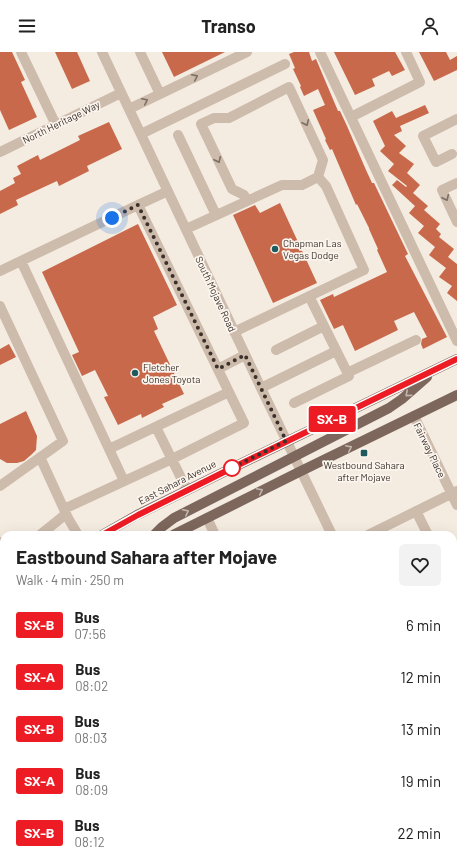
<!DOCTYPE html>
<meta charset="utf-8">
<style>
:root{--surface:#fff;--page:#f2f2f2;--text:#222;--muted:#767676}
body{margin:0;font-family:Barlow,sans-serif;background:var(--page);color:var(--text);height:100vh;display:flex;flex-direction:column;font-size:15px;white-space:nowrap}
*{box-sizing:border-box;margin:0}
p{font-size:13px;color:var(--muted)}
.icon{flex:none;width:22px;height:22px;fill:none;stroke:currentColor;stroke-width:2;stroke-linecap:round;stroke-linejoin:round}
.map{position:relative;flex:1;overflow:hidden}
.drawer{position:absolute;left:0px;top:479px;width:457px;height:336px;display:flex;flex-direction:column;background:var(--surface);border-radius:12px 12px 0 0;box-shadow:0 4px 16px #0002}
.drawer>*{flex:none}
.badge{padding:0 8px;border-radius:3px;font-size:14px;line-height:26px}
.you{position:absolute;width:20px;height:20px;margin:-10px;border:3px solid #fff;border-radius:50%;background:#1a73e8;box-shadow:0 0 0 6px #1a73e833}
.map>.badge{position:absolute;translate:-50% -50%;box-shadow:0 0 0 2px #fff}
.round{display:grid;place-items:center;flex:none;width:42px;height:42px;border-radius:6px;background:var(--page)}
.head{display:flex;align-items:center;justify-content:space-between;height:68px;padding:0 16px}
h1{font-size:19px;font-weight:700;line-height:30px}
ul{padding:0;list-style:none}
li{display:flex;align-items:center;gap:12px;height:52px;padding:0 16px}
li div{flex:1}
li b{display:block;font-size:15px}
li em{font-style:normal}
li .badge{min-width:44px;font-weight:700;text-align:center}
header{display:flex;justify-content:space-between;align-items:center;height:52px;padding:0 16px;background:var(--surface);font-size:18px;font-weight:700}
.map>svg:first-child{display:block}
.building{fill:#c8694b}
.lines{fill:none;stroke-linecap:round;stroke-linejoin:round}
.minor{stroke:#cdbbac;stroke-width:10}
.major{stroke:#7d675c;stroke-width:10}
.oneway{stroke:#7d6f65}
.oneway2{stroke:#c2b5ac}
.line-casing{stroke:#fff;stroke-width:9}
.line{stroke:#ed1c24;stroke-width:6}
.walk{stroke:#3b302b;stroke-width:4;stroke-dasharray:0 7.2}
.poi-dot{fill:#1f5a5e;stroke:#fbf5ee;stroke-width:1.5}
.stop-dot{fill:#fff;stroke:#ed1c24;stroke-width:2}
.labels{text-anchor:middle;dominant-baseline:central;stroke-width:3.5;stroke-linejoin:round;paint-order:stroke}
.street-label{font-size:10px;fill:#3b302b;stroke:#fbf5ee}
.poi-label{font-size:10px;fill:#3b302b;stroke:#fbf5ee;text-anchor:start}
</style>
<header><svg class="icon" aria-label="menu" viewBox="0 0 24 24"><path d="M4 6h16M4 12h16M4 18h16"/></svg>Transo<svg class="icon" aria-label="person" viewBox="0 0 24 24"><circle cx="12" cy="8" r="4"/><path d="M4 21q1-7 8-7t8 7"/></svg></header>
<div class="map">
<svg width="457" height="815" viewBox="0 0 457 815">
<rect width="100%" height="100%" fill="#f4ebe1"/>
<path class="building" d="M0,0H12L25,28L21,30L37,65L9,78L0,58Z
M55,0H77L90,29L72,37Z
M162,0H225L174,25Z
M294,0H309L312,9L316,7L338,59H340L347,74L366,118L372,131H374L408,202L405,204L447,285L423,297L421,292L422,287L427,285L414,260L394,269L398,278L355,299L343,273L334,277L320,248L333,242L334,245L387,220L377,198L378,197L369,177V176L357,152L356,153L332,97L330,98L325,88L326,87L313,58L325,53L318,37L304,44L300,35L301,34L293,17L295,16L289,2Z
M334,0H395L405,18L392,24L389,19L372,27L375,34L355,43Z
M419,0H446L450,8L457,4V18L434,29Z
M425,53L429,61L400,74L402,79L394,83L406,94L399,101L414,112L407,121L420,133L413,141L428,154L424,158L440,172L436,177L441,182L439,185L454,197L448,205L457,212V249L447,241L452,234L439,225L446,216L429,203L435,195L418,181L424,174L409,161L415,154L392,133L397,128L406,135L407,134L388,119L394,112L380,99L385,94L373,69L392,59L396,66Z
M109,70L122,97L87,114L89,119L59,134L57,129L16,148L18,153L0,162V139L15,131L13,126L21,122L17,114L38,103L40,108L80,88L78,84Z
M280,151L317,231L273,251L233,163L255,153L260,161Z
M138,172L177,253L153,265L158,277L154,279L184,342L162,352L164,355L142,366L141,362L118,373L104,345L108,344L95,318L82,324L72,303L79,300L42,220Z
M9,292L16,305L0,313V297Z
M26,359L37,384L36,398L31,403L24,409L17,411H7L0,407V372Z"/>
<g class="lines">
<path class="minor" d="M21,0L56,73
M102,0L261,336L332,483
M140,0L160,42
M320,0L457,289
M129,57L247,0
M351,65L420,30L406,0
M141,82L285,12
M178,83L216,163
M0,100L121,41
M452,102L436,110L423,84L457,67
M457,131L442,138L457,170
M247,149L244,143L232,137L201,72L214,66H229L289,35L323,108L318,125
M138,153L168,139
M186,177L282,133H302L318,125L326,134L364,218L234,280
M21,209L124,429
M0,219L138,153L244,371L172,407L64,457
M0,254L63,389L0,434
M276,298L324,274
M218,317L245,303
M347,321L416,288
M261,336L336,299
M294,351L349,324L309,244
M414,364L457,453
M156,375L187,438
M109,397L229,340
M40,405L68,466L78,483
M416,459L428,483
M207,466L215,483
M40,483L66,462
M368,483L457,439
M0,490L4,499
M453,536L457,544
M453,588L454,587L457,593
M453,616L457,615
M0,692L4,694
M0,716L4,718
M0,759L4,761
M453,792L457,783
M0,796L4,786
M420,811L430,815
M86,815L87,814L90,815
M443,815L445,811"/>
<path class="major" d="M102,483L137,463L232,416L457,307
M154,483L162,475L174,466L389,356L402,347L427,325
M173,483L301,419L457,343
M0,559L4,556
M0,572L4,567
M0,628L4,622"/>
</g>
<defs><path id="oneway-chevron" d="M-2-3.5L2.5 0L-2 3.5" fill="none" stroke-width="1.6" stroke-linecap="round" stroke-linejoin="round"/></defs>
<g class="oneway">
<use href="#oneway-chevron" transform="translate(195 25) rotate(-26)"/>
<use href="#oneway-chevron" transform="translate(145 49) rotate(-26)"/>
<use href="#oneway-chevron" transform="translate(306 71) rotate(65)"/>
<use href="#oneway-chevron" transform="translate(218 108) rotate(65)"/>
<use href="#oneway-chevron" transform="translate(446 146) rotate(65)"/>
</g>
<g class="oneway2">
<use href="#oneway-chevron" transform="translate(408 342) rotate(139)"/>
<use href="#oneway-chevron" transform="translate(349 396) rotate(-26)"/>
<use href="#oneway-chevron" transform="translate(260 439) rotate(-26)"/>
<use href="#oneway-chevron" transform="translate(186 460) rotate(-27)"/>
</g>
<g class="lines">
<g class="line-casing">
<path id="line" d="M102,483L138,463L232,416L457,307"/>
</g>
<use href="#line" class="line"/>
<path class="walk" d="M112,166L138,153L218,317L245,303L282,380L286,389L232,416"/>
</g>
<g class="poi-dot">
<circle cx="275" cy="197" r="4"/>
<circle cx="135" cy="321" r="4"/>
<rect x="360" y="397" width="8" height="8" rx="2"/>
</g>
<circle class="stop-dot" cx="232" cy="416" r="8"/>
<g class="labels">
<g class="street-label">
<text transform="translate(61 70) rotate(-26)">North Heritage Way</text>
<text transform="translate(216 242) rotate(65)">South Mojave Road</text>
<text transform="translate(430 398) rotate(64)">Fairway Place</text>
<text transform="translate(177 430) rotate(-27)">East Sahara Avenue</text>
</g>
<g class="poi-label">
<text x="283" y="191">Chapman Las<tspan x="283" dy="12">Vegas Dodge</tspan></text>
<text x="143" y="315">Fletcher<tspan x="143" dy="12">Jones Toyota</tspan></text>
<text x="364" y="413" text-anchor="middle">Westbound Sahara<tspan x="364" dy="12">after Mojave</tspan></text>
</g>
</g>
</svg>
<div class="you" style="left:112px;top:166px"></div>
<b class="badge" style="left:332px;top:367px;background:#ed1c24;color:#fff">SX-B</b>
<section class="drawer">
<div class="head"><div><h1>Eastbound Sahara after Mojave</h1><p>Walk · 4 min · 250 m</p></div><a class="round"><svg class="icon" aria-label="heart" viewBox="0 0 24 24"><path d="M12 20l-8-8c-3-5 5-10 8-4 3-6 11-1 8 4z"/></svg></a></div>
<ul>
<li><span class="badge" style="background:#ed1c24;color:#fff">SX-B</span><div><b>Bus</b><p>07:56</p></div><em>6 min</em></li>
<li><span class="badge" style="background:#ed1c24;color:#fff">SX-A</span><div><b>Bus</b><p>08:02</p></div><em>12 min</em></li>
<li><span class="badge" style="background:#ed1c24;color:#fff">SX-B</span><div><b>Bus</b><p>08:03</p></div><em>13 min</em></li>
<li><span class="badge" style="background:#ed1c24;color:#fff">SX-A</span><div><b>Bus</b><p>08:09</p></div><em>19 min</em></li>
<li><span class="badge" style="background:#ed1c24;color:#fff">SX-B</span><div><b>Bus</b><p>08:12</p></div><em>22 min</em></li>
</ul>
</section>
</div>
